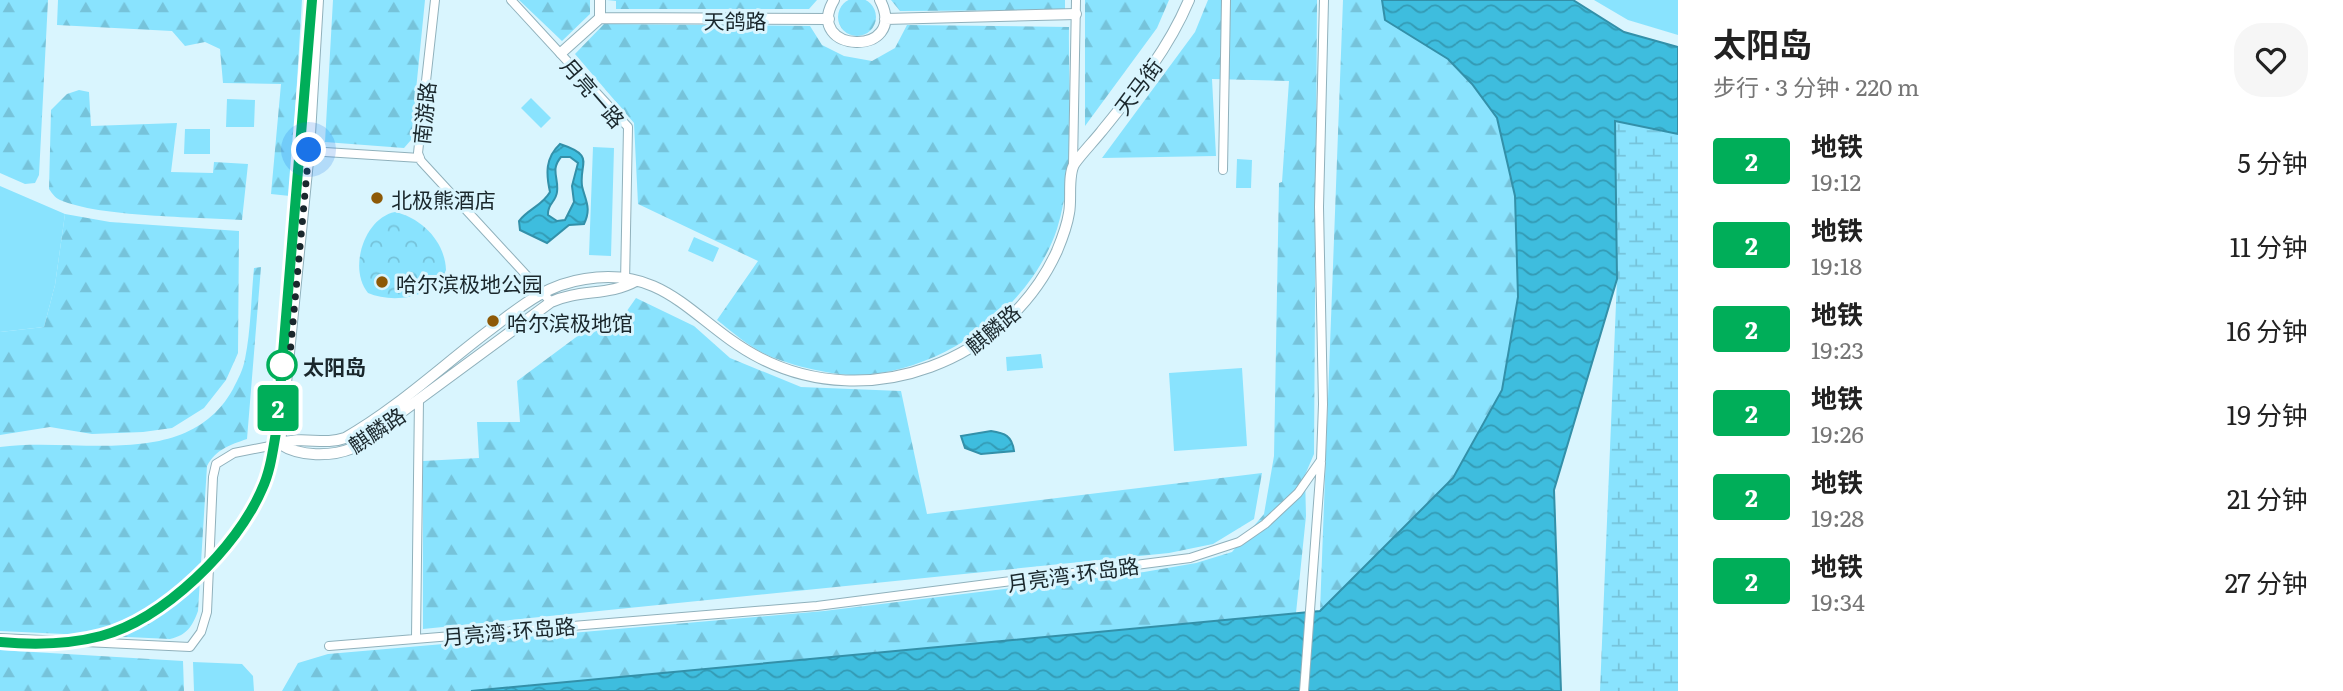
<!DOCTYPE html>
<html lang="zh">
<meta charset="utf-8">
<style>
:root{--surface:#fff;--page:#f6f6f6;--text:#222;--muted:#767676}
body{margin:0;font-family:Literata,"Noto Sans SC",serif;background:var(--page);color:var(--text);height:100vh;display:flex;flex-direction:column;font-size:26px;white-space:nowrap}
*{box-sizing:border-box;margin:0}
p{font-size:23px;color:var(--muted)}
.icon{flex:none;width:38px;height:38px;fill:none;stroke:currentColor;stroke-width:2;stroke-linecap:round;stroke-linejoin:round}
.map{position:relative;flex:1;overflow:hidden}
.sheet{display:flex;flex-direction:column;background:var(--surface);width:665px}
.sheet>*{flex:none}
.badge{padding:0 14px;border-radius:5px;font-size:24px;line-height:46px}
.you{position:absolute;width:35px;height:35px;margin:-18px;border:5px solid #fff;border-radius:50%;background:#1a73e8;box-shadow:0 0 0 10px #1a73e833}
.map>.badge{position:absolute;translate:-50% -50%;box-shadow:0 0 0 4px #fff}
.round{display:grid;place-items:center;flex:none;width:74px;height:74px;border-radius:28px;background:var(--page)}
.head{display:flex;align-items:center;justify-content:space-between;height:119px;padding:0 35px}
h1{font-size:33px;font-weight:700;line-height:52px}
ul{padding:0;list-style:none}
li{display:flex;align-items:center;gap:21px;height:84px;padding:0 35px}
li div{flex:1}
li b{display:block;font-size:26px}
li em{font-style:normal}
li .badge{min-width:77px;font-weight:700;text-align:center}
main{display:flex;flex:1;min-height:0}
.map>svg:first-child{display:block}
.grass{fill:#89e3fe}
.forest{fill:url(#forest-firs)}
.wetland{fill:url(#wetland-marsh)}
.park{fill:url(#park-crowns)}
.water{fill:url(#water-waves);stroke:#3390a9;stroke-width:2;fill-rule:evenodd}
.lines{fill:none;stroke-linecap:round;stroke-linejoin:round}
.street-casing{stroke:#90b1bc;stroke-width:10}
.secondary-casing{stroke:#90b1bc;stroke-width:12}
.street{stroke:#fff;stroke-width:8}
.secondary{stroke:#fff;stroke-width:10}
.line-casing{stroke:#fff;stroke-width:16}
.line{stroke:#00ae59;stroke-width:10}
.walk{stroke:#1a272c;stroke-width:7;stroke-dasharray:0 12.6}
.poi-dot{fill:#8d5907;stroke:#d9f5fe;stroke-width:2.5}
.stop-dot{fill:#fff;stroke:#00ae59;stroke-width:3.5}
.labels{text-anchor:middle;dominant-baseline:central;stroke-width:6;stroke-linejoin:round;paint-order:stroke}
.street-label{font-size:21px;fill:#1a272c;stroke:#d9f5fe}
.poi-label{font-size:21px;fill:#1a272c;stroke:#d9f5fe;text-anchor:start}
.stop-label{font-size:21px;font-weight:bold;fill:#1a272c;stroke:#d9f5fe;text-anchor:start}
</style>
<main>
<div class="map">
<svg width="1678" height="691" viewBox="0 0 1678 691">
<defs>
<pattern id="forest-firs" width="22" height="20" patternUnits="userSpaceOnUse" patternTransform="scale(1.75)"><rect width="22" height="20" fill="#89e3fe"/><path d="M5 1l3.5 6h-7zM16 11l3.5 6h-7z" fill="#76c3da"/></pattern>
<pattern id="wetland-marsh" width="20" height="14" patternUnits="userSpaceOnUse" patternTransform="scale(1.75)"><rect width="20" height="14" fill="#89e3fe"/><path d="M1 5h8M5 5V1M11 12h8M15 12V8" fill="none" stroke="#76c3da"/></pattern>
<pattern id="park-crowns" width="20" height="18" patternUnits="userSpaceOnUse" patternTransform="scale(1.75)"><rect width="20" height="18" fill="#89e3fe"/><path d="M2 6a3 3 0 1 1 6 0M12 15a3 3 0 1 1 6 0" fill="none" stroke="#76c3da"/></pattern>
<pattern id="water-waves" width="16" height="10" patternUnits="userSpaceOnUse" patternTransform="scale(1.75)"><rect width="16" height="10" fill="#3ebdde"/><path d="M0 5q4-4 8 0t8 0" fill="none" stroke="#339ab4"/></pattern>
</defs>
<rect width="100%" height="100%" fill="#d9f5fe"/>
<path class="grass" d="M1594,0H1678V35L1628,20Z
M531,98L551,118L541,128L521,108Z
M227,99L255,100L254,127H226Z
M185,129H210V154H184Z
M593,147L614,148L611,256L589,255Z
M1237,159L1252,160L1251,188H1236Z
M0,186L65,214L55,285L44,327L0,332Z
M694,237L719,248L713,262L688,251Z
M1041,354L1043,368L1007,371L1006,357Z
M1242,368L1247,446L1174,451L1169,373Z
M193,662L242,664L253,676L254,691H194Z"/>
<path class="forest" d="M838 17a19 19 0 1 1 38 0a19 19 0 1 1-38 0Z
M0,0H48L39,175L35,183L25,184L0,173Z
M58,0H302L290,196L271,194L281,84L223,83L220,49L205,42L185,46L172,31L57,25Z
M333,0H425L411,140L404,148L325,142Z
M519,0H590V14L562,41Z
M607,0H817L809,9H616V1Z
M891,0H1065V10L900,11Z
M1085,0H1169L1157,28L1085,126Z
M1208,0H1317L1314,454L1305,475L1306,516L1296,613L471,691H282L298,663L328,654L824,611L1144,572L1196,563L1232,552L1264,514L1274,456L1279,183L1282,182L1289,81L1212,79L1216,156L1102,158L1195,32Z
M1343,0H1382L1385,20L1448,59L1472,84L1497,118L1515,196L1518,297L1502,390L1453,478L1320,611Z
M604,24L810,26L822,45L844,56L872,61L895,48L907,25L1069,27C1068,90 1076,169 1057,229C1030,309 943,372 858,375C832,376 777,363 756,349C742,341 730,330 717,320L758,261L638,204L634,123L575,54Z
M79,90L89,92L91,126L177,123L171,172L213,173L214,162L248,164L242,220C196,217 99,217 60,200C55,198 52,193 49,189L51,110L67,94Z
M65,214L110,222L239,231L238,353L226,380L204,408L172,428L143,432L92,434L50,427L0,435V332L44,327L55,285Z
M261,267L247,439C230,445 216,449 207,466L198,611C192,627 187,635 170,639L0,631V447C76,436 187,472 233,389C238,379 243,370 245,359C251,330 251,298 254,268Z
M636,298L694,326L730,358L801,387L901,391L927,514L1262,473L1254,519L1213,544L1169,553L423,629V461L479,458L477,422H520L517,381L579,335L617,325Z
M0,650L183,661L184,691H0Z"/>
<path class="wetland" d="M1615,120L1678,134V691H1600L1617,279Z"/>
<path class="park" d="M395,212C422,218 445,242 446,270C435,298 393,304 368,293C348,269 364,218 395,212Z"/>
<path class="water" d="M1382,0H1573L1624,32L1678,47V134L1615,121L1617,279L1554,490L1561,691H471L1320,611L1453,478L1502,390L1518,297L1515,196L1497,118L1472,84L1448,59L1385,20Z
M560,144C596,156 579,162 582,186C585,200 592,208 584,224L569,225L547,243L520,230L519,221C528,209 542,206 550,192C546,174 545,158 560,144ZM561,157H570L578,163L572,186L574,202L565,220L557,221L548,215C547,204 556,202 557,192C559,178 550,170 561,157Z
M991,431C1005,433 1012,436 1014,451L981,454L965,448L961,436Z"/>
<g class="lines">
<g class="street-casing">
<path id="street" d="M435,0L418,153L421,161L551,302
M511,0L628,127L625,283
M309,151L420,158
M1073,165L1076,0
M1223,170L1226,0
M0,638L190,647L201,632L207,612L213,477L216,464L234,453L280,444
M416,638L419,399
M329,646L817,606L1190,558L1239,542L1265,524L1298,493L1321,460L1323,404L1319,207L1324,0
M1304,691L1321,463"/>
</g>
<g class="secondary-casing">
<path id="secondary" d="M834,0C802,54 910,58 880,0
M600,18L829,19
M885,19L1076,14
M561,53L600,18V0
M280,444C302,435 323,446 345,438C396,409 441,367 487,332C519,308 544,285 585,279C668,265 695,325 760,358C869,414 1007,361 1057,251C1062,239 1067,226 1069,213C1072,199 1067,174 1075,163C1083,152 1093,142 1101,132C1135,90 1168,50 1189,0
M280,444L309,151L318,0
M280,444C300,457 331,457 353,448L551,302C579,289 609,296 636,281"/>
</g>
<use href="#street" class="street"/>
<use href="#secondary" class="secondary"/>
</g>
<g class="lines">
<g class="line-casing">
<path id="line" d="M0,642C34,645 67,645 101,636C164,619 237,548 262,489C271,470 273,448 277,427L312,0"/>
</g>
<use href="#line" class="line"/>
<path class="walk" d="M282,365H289L309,150"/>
</g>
<g class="poi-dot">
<circle cx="377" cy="198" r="7"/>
<circle cx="382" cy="282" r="7"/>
<circle cx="493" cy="321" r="7"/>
</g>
<circle class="stop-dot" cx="282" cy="365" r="14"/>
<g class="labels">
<g class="street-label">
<text x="735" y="19">天鸽路</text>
<text transform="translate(1137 86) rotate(-53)">天马街</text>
<text transform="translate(594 92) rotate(49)">月亮一路</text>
<text transform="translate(423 113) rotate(-84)">南游路</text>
<text transform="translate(992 328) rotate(-40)">麒麟路</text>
<text transform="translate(376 429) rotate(-34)">麒麟路</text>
<text transform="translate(1073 573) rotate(-8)">月亮湾·环岛路</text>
<text transform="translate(509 630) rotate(-5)">月亮湾·环岛路</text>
</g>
<g class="poi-label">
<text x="391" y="198">北极熊酒店</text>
<text x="396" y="282">哈尔滨极地公园</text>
<text x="507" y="321">哈尔滨极地馆</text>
</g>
<g class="stop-label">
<text x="303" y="365">太阳岛</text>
</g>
</g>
</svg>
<div class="you" style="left:309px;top:150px"></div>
<b class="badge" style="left:278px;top:408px;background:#00ae59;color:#fff">2</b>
</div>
<section class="sheet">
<div class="head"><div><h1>太阳岛</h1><p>步行 · 3 分钟 · 220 m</p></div><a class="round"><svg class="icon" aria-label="heart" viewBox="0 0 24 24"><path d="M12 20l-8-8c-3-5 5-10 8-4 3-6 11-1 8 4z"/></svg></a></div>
<ul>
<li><span class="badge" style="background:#00ae59;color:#fff">2</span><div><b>地铁</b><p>19:12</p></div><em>5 分钟</em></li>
<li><span class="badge" style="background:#00ae59;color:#fff">2</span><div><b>地铁</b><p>19:18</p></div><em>11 分钟</em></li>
<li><span class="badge" style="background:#00ae59;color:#fff">2</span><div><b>地铁</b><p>19:23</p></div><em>16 分钟</em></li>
<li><span class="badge" style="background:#00ae59;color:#fff">2</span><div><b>地铁</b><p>19:26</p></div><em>19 分钟</em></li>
<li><span class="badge" style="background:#00ae59;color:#fff">2</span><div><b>地铁</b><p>19:28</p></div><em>21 分钟</em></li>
<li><span class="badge" style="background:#00ae59;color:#fff">2</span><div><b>地铁</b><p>19:34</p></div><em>27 分钟</em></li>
</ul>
</section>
</main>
